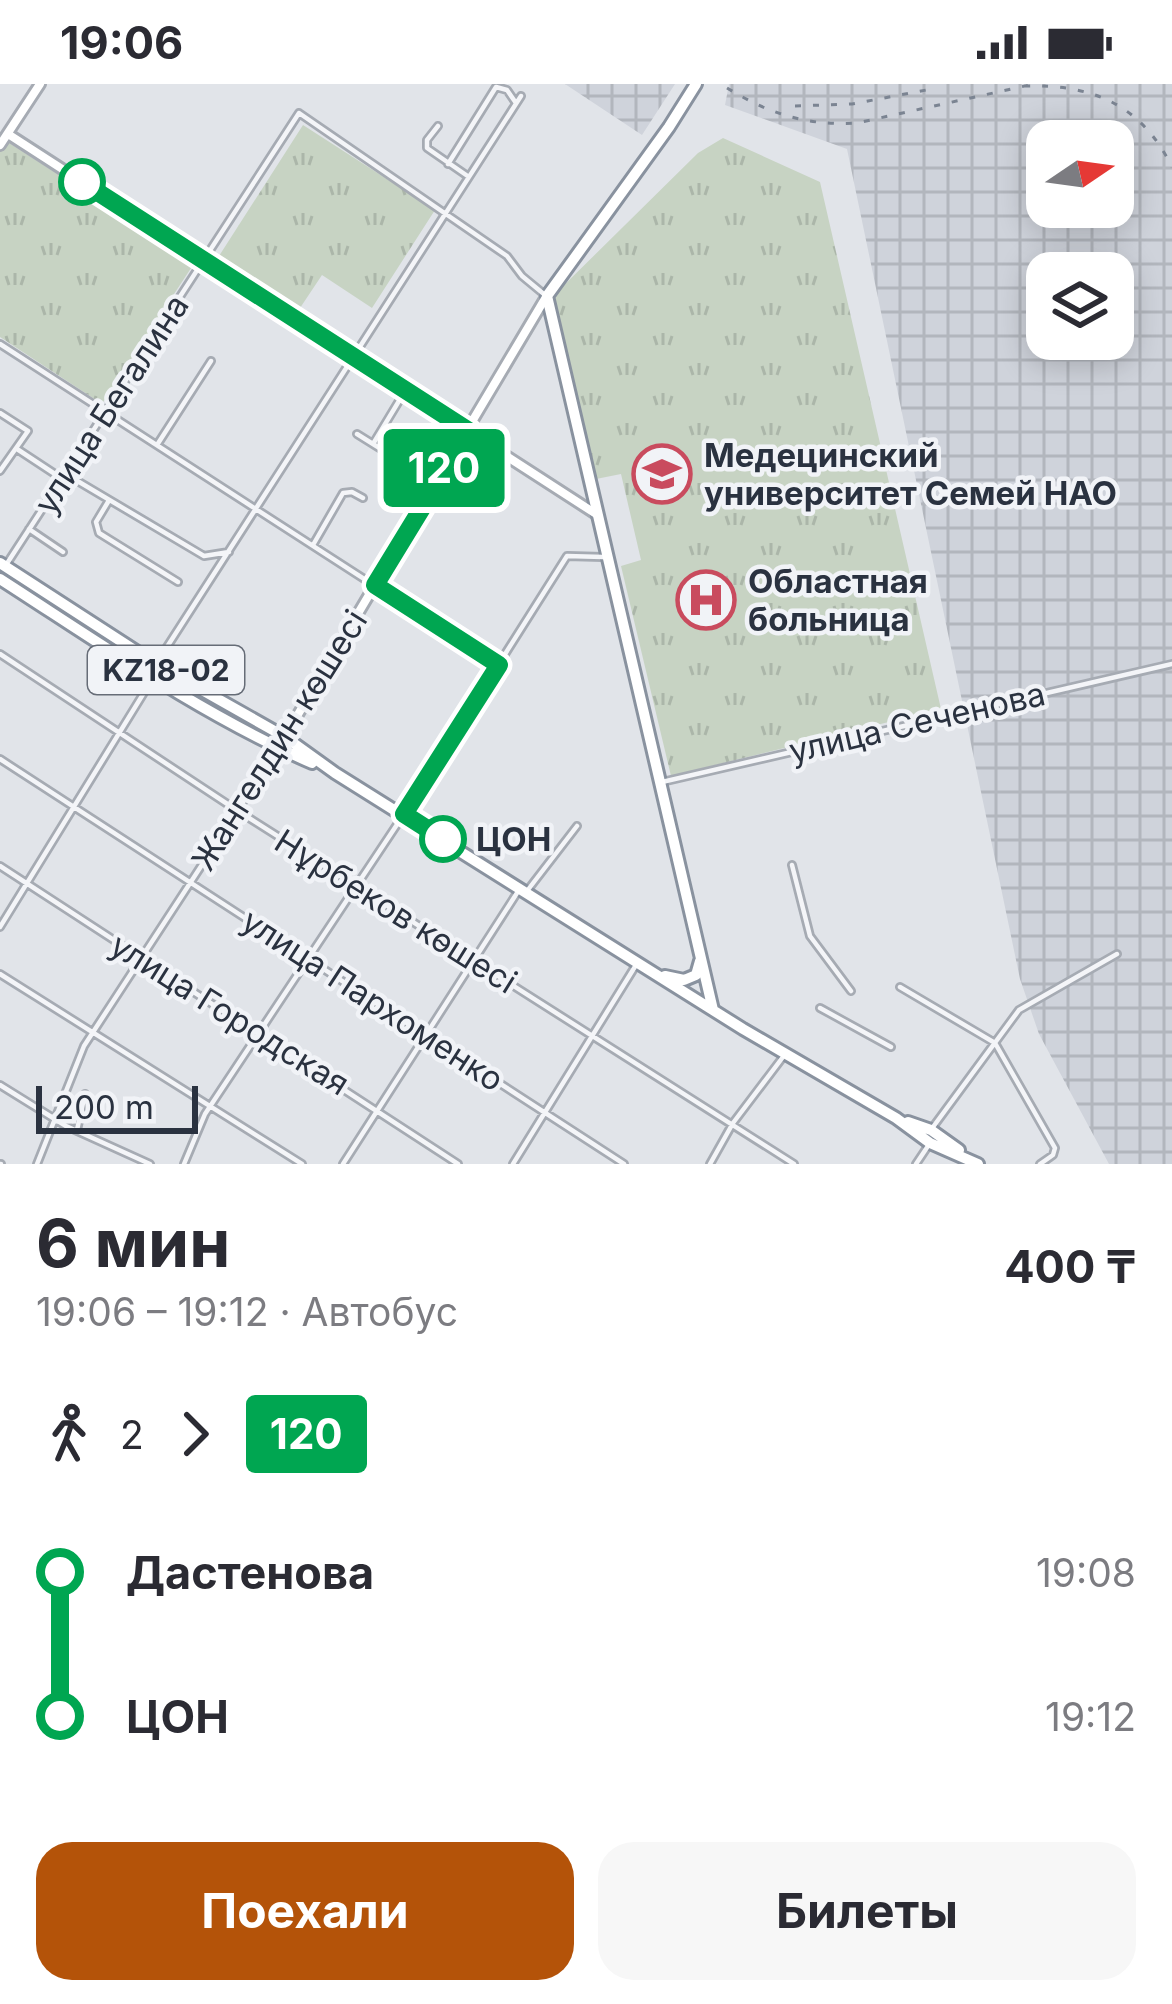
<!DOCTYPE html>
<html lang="ru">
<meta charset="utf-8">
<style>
:root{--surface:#fff;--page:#f7f7f7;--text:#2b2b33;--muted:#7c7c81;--accent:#b45309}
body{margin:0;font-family:Inter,sans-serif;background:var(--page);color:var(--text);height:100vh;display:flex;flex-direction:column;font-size:45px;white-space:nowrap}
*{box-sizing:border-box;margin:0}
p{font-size:39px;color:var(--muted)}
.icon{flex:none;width:66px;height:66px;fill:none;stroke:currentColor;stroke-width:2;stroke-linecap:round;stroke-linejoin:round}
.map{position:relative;height:1080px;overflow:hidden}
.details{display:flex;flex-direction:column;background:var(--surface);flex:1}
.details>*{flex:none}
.badge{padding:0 24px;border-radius:9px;font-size:42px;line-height:78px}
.needle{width:78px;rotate:77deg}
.fabs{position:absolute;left:1026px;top:36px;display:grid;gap:24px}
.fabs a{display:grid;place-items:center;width:108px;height:108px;border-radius:24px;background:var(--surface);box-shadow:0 6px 30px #0003;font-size:60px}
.scale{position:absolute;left:36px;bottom:30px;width:162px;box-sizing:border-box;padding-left:12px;border:6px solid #2a3240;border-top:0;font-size:33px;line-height:42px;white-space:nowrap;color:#2a3240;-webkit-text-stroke:9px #f1f3f7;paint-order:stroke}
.map>.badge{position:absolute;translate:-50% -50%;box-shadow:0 0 0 6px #fff}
.legs{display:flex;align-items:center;gap:18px;height:132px;padding:0 36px;font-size:39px}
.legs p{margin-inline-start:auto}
.summary{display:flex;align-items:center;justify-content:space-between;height:204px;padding:0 36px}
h1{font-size:66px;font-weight:700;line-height:90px}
.button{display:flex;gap:24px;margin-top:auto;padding:24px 36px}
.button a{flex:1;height:138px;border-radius:36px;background:var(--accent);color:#fff;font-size:48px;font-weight:700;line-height:138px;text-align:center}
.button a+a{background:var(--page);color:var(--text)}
ul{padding:0 36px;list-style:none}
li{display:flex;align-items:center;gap:42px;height:144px;font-size:45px}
li i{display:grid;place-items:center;width:18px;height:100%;margin:0 15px;background:currentColor}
li i::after{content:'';width:30px;height:30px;margin:-15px;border:9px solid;border-radius:50%;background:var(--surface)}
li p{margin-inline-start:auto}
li:first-child i{background:linear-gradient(#0000 50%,currentColor 0)}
li:last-child i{background:linear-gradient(currentColor 50%,#0000 0)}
.status{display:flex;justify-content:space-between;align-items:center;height:84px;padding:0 60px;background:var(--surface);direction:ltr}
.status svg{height:33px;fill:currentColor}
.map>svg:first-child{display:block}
.industrial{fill:url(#industrial-grid);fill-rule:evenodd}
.grass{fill:url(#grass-tufts)}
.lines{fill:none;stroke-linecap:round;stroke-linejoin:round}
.street-casing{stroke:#a6abb3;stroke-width:10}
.secondary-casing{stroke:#a6abb3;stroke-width:14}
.highway-casing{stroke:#89929f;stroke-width:16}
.street{stroke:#f4f5f8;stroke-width:4.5}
.secondary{stroke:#fff;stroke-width:8}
.highway{stroke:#fff;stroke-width:10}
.rail{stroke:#7b8492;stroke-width:3;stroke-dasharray:6 12;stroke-linecap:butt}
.line-1-casing{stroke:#fff;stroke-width:27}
.line-1{stroke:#00a651;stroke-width:18}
.stop-1-dot{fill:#fff;stroke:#00a651;stroke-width:6}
.labels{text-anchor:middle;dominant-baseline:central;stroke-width:9;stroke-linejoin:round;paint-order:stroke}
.shield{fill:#f1f3f7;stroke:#666c77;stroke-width:3}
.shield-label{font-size:30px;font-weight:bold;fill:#2a3240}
.street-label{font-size:33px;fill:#2a3240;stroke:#f1f3f7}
.poi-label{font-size:33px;font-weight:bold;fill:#2a3240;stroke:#f1f3f7;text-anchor:start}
.stop-label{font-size:33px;font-weight:bold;fill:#2a3240;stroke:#f1f3f7;text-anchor:start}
</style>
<div class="status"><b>19:06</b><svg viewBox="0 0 49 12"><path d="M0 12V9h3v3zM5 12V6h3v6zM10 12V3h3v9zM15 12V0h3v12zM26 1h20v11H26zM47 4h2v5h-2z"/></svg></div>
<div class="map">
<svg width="1172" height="1080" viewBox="0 0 1172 1080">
<defs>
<pattern id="industrial-grid" width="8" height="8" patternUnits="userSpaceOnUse" patternTransform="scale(3)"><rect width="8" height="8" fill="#cfd3db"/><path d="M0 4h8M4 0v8" fill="none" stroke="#b2b6bd"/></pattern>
<pattern id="grass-tufts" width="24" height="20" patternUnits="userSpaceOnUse" patternTransform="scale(3)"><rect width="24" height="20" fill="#c7d3c3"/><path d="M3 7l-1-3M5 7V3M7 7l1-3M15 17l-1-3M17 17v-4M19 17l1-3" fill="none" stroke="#abb6a9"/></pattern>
</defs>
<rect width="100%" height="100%" fill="#e1e4e9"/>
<path class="industrial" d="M565,0H675L642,51Z
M729,0H1172V1080H1109L1039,950L1020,895L847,65L725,21ZM1047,57H1113V123H1047ZM1047,189H1113V255H1047Z"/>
<path class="grass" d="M303,41L435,126L372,224L322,191L300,224L219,172Z
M723,54L820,98L941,625L671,692L621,482L641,476L621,390L591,396L551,214L698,69Z
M6,57L195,178L102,320L0,253V67Z"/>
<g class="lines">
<g class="street-casing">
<path id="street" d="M438,42L427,56V64L469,93
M448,80L496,3L507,6L516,19
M0,260L499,582
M0,329L28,347L0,387
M357,350L373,360
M157,361L211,277
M17,365L61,394
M389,370L373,360L405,307
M64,389L204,472L229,468
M108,418L96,438L99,449L178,498
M29,445L63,468
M313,461L343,409L352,408L363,414
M6,481L299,29L507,172L522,192L545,211
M0,570L238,727L794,1080
M156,580L521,12
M0,675L624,1080
M662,698L1172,580
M792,781L810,852L851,907
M0,782L458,1080
M527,807L577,742
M0,843L153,594
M0,890L302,1080
M900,903L995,959L1055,1064L1053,1071L1040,1080
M820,924L891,963
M0,1001L66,1042L150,1080
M933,1043L1019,926L1117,870
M77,1046L85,1010
M0,1080H1
M37,1080L84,962L278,664
M184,1080L205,1030L404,730L567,472L603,473
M343,1080L517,809
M513,1080L636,881
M710,1080L733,1039L786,969
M916,1080L930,1059"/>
</g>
<g class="secondary-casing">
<path id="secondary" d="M8,50L596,430
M0,61L40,0
M284,654L546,213"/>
</g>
<g class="highway-casing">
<path id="highway" d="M696,0L669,43L547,212L713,926
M0,479L156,580L285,653L335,689L743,945L896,1034L930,1059L978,1080
M0,495C101,560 202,631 312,679
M665,892L684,896L696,891L700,877
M908,1038L931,1046L959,1066"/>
</g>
<use href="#street" class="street"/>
<use href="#secondary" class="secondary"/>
<use href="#highway" class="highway"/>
<path class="rail" d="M1024,2C1092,0 1141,20 1172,83
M727,4C770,30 806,42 857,39L1034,0
M795,22L852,20L937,4"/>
</g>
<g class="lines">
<g class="line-1-casing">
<path id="line-1" d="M82,98L469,347L375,501L499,581L404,730L443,755"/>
</g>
<use href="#line-1" class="line-1"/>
</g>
<defs>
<g id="university-ring" transform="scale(3)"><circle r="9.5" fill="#f1f3f7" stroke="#c94b5e" stroke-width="1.5"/><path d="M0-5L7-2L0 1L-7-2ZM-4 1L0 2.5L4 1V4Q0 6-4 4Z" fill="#c94b5e"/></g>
<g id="hospital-ring" transform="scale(3)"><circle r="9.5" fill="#f1f3f7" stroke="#c94b5e" stroke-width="1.5"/><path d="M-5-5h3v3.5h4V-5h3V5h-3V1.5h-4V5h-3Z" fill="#c94b5e"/></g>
</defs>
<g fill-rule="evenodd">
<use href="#university-ring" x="662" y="390"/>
<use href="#hospital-ring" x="706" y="516"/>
</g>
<g class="stop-1-dot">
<circle cx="82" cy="98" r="21"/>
<circle cx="443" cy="755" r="21"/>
</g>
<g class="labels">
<rect class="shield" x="88" y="562" width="156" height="48" rx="9"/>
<g class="shield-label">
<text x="166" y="586">KZ18-02</text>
</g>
<g class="street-label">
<text transform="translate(111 320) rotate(-57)">улица Бегалина</text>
<text transform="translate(917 638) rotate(-13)">улица Сеченова</text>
<text transform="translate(279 656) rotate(-58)">Жангелдин көшесі</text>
<text transform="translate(396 827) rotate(32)">Нұрбеков көшесі</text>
<text transform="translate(373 916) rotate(33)">улица Пархоменко</text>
<text transform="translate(230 930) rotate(32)">улица Городская</text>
</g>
<g class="poi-label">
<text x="704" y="371">Медецинский<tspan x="704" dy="38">университет Семей НАО</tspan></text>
<text x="748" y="497">Областная<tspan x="748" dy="38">больница</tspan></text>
</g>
<g class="stop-label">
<text x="476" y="755">ЦОН</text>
</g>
</g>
</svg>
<div class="fabs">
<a><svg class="needle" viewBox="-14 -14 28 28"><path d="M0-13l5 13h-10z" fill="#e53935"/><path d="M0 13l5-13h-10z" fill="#7c7c81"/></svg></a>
<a><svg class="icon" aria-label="layers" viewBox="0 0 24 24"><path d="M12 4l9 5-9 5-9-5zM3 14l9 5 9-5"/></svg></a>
</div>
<div class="scale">200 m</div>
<b class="badge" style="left:444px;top:384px;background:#00a651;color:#fff">120</b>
</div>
<section class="details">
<div class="summary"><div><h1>6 мин</h1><p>19:06 – 19:12 · Автобус</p></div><b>400 ₸</b></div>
<div class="legs"><svg class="icon" aria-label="walk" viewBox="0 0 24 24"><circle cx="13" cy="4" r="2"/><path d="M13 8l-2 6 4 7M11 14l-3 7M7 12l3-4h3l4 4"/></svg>2<svg class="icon" aria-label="forward" viewBox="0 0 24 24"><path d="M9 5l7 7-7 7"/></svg><b class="badge" style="background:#00a651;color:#fff">120</b></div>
<ul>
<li><i style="color:#00a651"></i><b>Дастенова</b><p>19:08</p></li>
<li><i style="color:#00a651"></i><b>ЦОН</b><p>19:12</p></li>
</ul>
<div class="button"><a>Поехали</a><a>Билеты</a></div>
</section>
